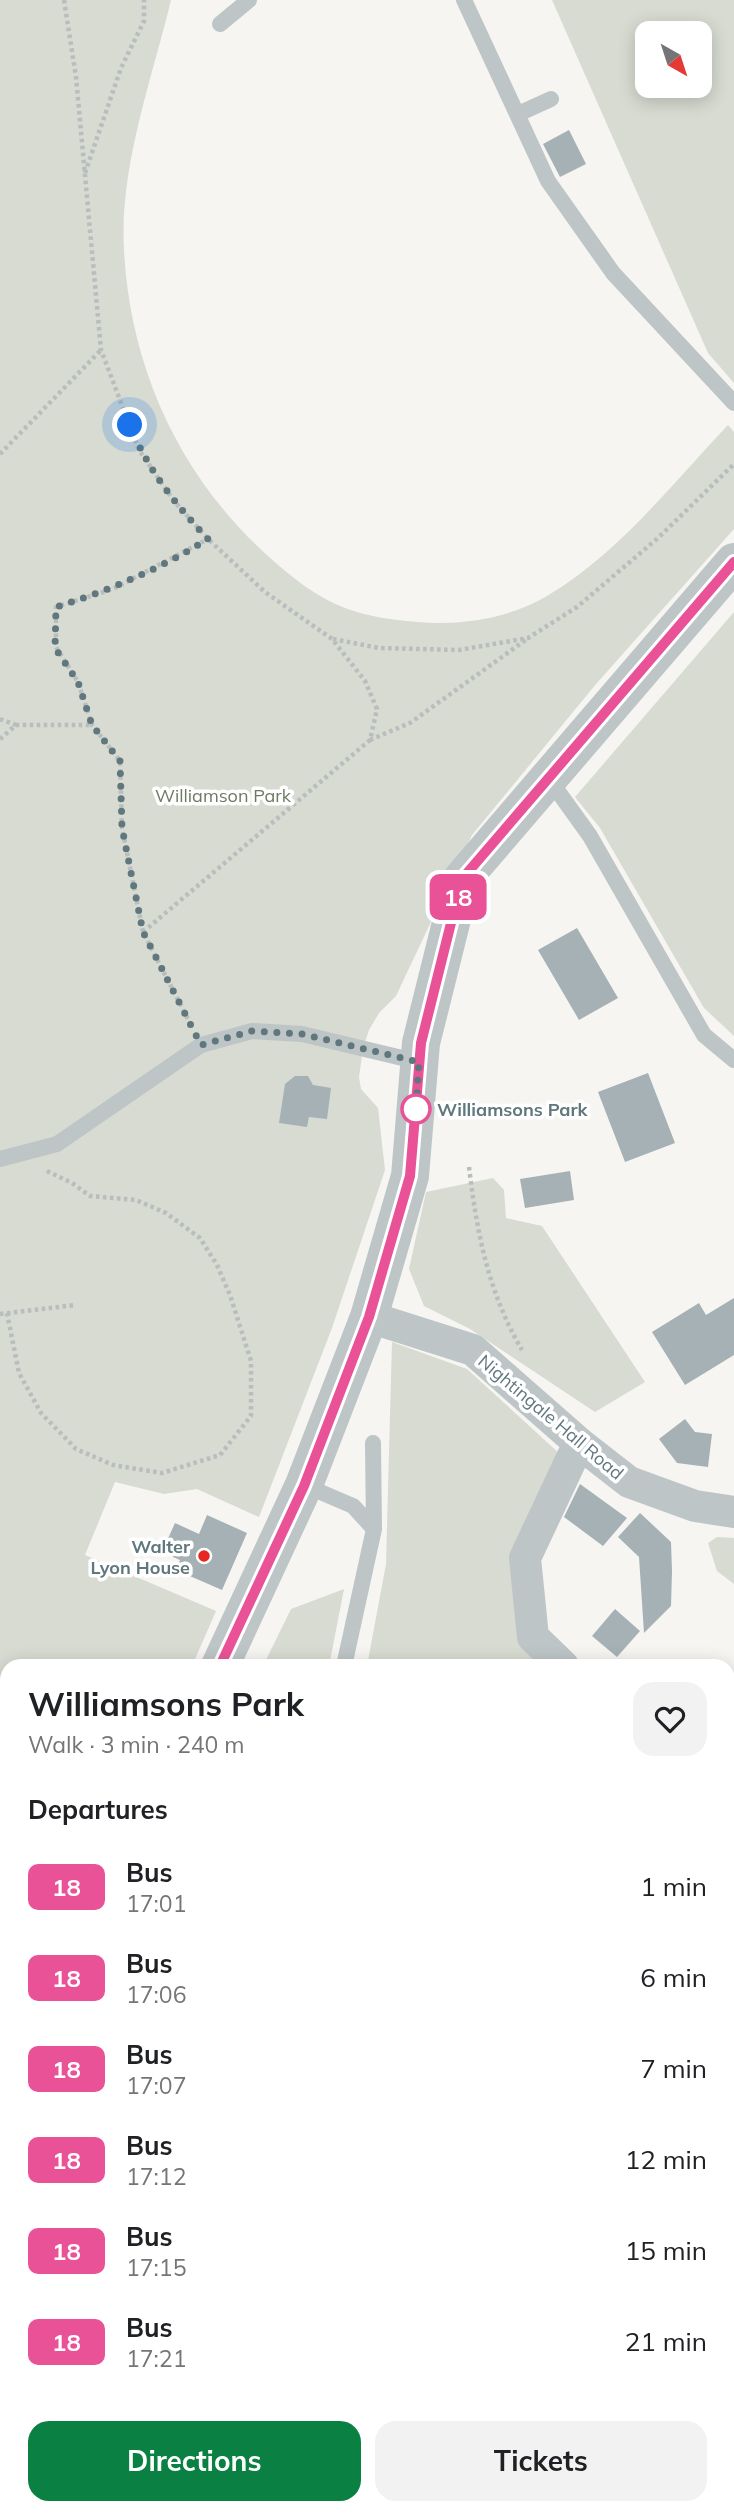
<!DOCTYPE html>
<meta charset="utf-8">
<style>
:root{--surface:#fff;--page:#f2f2f2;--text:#202124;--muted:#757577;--accent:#0b8043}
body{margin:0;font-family:Mulish,sans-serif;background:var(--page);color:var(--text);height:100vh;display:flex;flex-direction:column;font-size:26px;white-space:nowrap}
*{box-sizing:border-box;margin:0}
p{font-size:23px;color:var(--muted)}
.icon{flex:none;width:38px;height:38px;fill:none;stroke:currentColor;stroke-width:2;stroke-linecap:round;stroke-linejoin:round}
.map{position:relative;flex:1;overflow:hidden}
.side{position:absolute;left:0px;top:1659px;width:735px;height:856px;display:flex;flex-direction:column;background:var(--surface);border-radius:21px 21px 0 0;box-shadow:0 4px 18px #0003}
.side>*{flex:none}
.badge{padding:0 14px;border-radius:10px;font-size:24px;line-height:46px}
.needle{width:46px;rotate:141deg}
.controls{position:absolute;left:635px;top:21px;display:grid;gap:14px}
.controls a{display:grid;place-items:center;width:77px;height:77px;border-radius:14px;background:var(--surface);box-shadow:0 4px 18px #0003;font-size:35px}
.you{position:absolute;width:35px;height:35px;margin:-18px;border:5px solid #fff;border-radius:50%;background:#1a73e8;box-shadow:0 0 0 10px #1a73e833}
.map>.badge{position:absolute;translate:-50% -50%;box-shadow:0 0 0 4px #fff}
h2{padding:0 28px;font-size:26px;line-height:63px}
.round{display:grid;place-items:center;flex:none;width:74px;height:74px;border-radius:21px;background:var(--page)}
.headline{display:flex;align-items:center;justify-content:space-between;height:119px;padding:0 28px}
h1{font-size:33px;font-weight:700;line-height:52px}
.primary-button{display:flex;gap:14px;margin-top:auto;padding:14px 28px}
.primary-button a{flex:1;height:80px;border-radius:21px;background:var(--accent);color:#fff;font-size:28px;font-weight:700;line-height:80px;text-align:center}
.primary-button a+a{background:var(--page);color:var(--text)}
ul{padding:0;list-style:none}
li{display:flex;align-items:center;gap:21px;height:91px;padding:0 28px}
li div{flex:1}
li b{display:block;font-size:26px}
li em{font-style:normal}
li .badge{min-width:77px;font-weight:700;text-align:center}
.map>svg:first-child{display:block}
.green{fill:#d7dbd1;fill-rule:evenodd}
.building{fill:#a5b1b4}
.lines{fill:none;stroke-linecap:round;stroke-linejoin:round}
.path{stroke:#b8bdbe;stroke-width:4.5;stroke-dasharray:3.5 3.5;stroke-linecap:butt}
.service{stroke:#bec5c7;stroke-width:16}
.minor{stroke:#bec5c7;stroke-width:32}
.tertiary{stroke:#bec5c7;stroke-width:38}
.line-casing{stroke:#fff;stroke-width:16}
.line{stroke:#ea5297;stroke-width:10}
.walk{stroke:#60777e;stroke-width:7;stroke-dasharray:0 12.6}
.stop-dot{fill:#fff;stroke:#ea5297;stroke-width:3.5}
.poi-dot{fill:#e62722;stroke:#fff;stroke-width:2.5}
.labels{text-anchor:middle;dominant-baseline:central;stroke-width:7;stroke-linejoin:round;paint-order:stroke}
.park-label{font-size:18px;fill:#6d7b63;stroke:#fff}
.stop-label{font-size:18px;font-weight:bold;fill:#60777e;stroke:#fff;text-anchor:start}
.street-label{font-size:18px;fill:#60777e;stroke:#fff}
.poi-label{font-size:18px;font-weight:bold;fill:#60777e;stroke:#fff;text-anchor:end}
</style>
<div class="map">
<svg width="734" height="2514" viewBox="0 0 734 2514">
<rect width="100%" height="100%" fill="#f6f5f2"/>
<path class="green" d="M0,0H171C152,79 119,168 124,250C130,368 180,477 268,556C290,576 316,597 345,608C369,617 393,620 418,622C460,626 511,618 547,596C618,554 672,484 728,425L734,432V529L596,684L472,835L396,996L379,1013L369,1030L363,1048L359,1077L361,1089L378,1108L385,1170L332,1328L259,1517L197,1489L164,1494L115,1482L85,1555L216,1611L192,1666H7V1979L0,1984Z
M552,0H734V383L708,353ZM648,33H700V86H648Z
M734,612V1036L704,1008L600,828L575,797Z
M493,1178L504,1190L506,1218L542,1226L645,1382L595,1412L470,1329L424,1306L409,1269L426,1192Z
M392,1342L467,1369L560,1454L512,1550L551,1666H367L386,1564Z
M717,1537L734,1538V1584L717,1571L708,1543Z
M344,1589L329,1666H263L291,1609Z
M7,2016V2508H692L696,2514H0V2021Z"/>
<path class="building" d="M569,130L586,164L560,177L543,144Z
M577,928L618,998L579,1020L538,950Z
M648,1073L675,1143L625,1162L598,1092Z
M295,1076H308L313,1085L331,1088L327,1119L309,1117L307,1127L279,1123L285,1084Z
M570,1171L574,1200L525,1208L520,1179Z
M734,1298V1355L685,1385L652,1332L699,1303L706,1315Z
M685,1419L695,1432L712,1434L708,1467L677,1463L659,1439Z
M580,1484L627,1518L603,1546L564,1517Z
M640,1513L671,1542L672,1571L671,1606L644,1633L639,1557L618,1537Z
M207,1515L247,1533L222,1590L176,1570L180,1560L162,1552L175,1523L199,1534Z
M615,1609L640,1631L617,1657L592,1636Z"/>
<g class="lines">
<path class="path" d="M64,0L76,77L101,350L139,450L174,501L208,539L265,592L332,639L365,681L377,709L370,740L143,932
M85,173L121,68L144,21V0
M0,454L101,350
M333,639L379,648L459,650L528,638L577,607L658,538L734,464
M0,719L16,725
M0,739L16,725H91
M370,740L410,723L527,639
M191,1025L143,932L122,828L120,761L92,725L78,682L56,647V607L113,589L208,539
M469,1167C477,1233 488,1292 522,1350
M7,1313L19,1373L41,1413L76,1449L113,1465L162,1473L220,1455L251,1416V1361L230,1295L217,1265L200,1238L166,1213L136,1200L90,1196L72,1183L45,1170
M0,1314L75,1305
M0,1752L7,1762
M0,1843L7,1835
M0,2436L7,2438
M728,2446L734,2440
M126,2508L130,2514
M255,2508L259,2514
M388,2508L393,2514
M617,2508L622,2514"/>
<path class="service" d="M464,0L548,181L613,273L734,403
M220,24L249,0
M518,114L551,99
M549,779L590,836L704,1035L734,1060
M0,1159L57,1144L201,1045L252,1031L302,1034L419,1062
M304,1485L353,1506L374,1529
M344,1666L374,1529L373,1443
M0,2229L7,2220"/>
<path class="minor" d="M369,1317L473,1350L579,1443L629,1482L695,1506L734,1512
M563,1666L533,1637L525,1558L579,1443
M728,1816L734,1820
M728,1904L734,1899
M728,2254L734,2249"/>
<path class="tertiary" d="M220,1666L304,1485L369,1317L410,1176L421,1043L462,879L734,562
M0,2021L7,2016"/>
</g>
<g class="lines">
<g class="line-casing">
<path id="line" d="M220,1666L304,1486L369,1317L410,1176L421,1043L462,879L734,562"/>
</g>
<use href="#line" class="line"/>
<path class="walk" d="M130,425C147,469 176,505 208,539C160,569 110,590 56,607L55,648L78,682L92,725L120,761L122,828L143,932L201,1045L252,1031L302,1034L419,1062L416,1109"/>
</g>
<circle class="stop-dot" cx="416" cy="1109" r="14"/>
<circle class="poi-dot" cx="204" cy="1556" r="7"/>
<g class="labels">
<g class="park-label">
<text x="223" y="795">Williamson Park</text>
</g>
<g class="stop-label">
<text x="437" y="1109">Williamsons Park</text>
</g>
<g class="street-label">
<text transform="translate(551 1417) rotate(40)">Nightingale Hall Road</text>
</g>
<g class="poi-label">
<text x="190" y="1546">Walter<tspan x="190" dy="21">Lyon House</tspan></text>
</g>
</g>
</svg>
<div class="controls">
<a><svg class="needle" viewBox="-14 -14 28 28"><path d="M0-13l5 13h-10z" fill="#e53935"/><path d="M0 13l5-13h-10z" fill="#757577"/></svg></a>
</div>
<div class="you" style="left:130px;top:425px"></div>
<b class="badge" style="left:458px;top:897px;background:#ea5297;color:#fff">18</b>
<section class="side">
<div class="headline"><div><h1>Williamsons Park</h1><p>Walk · 3 min · 240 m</p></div><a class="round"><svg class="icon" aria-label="heart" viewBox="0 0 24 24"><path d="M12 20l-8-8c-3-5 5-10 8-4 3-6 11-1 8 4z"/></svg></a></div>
<h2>Departures</h2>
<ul>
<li><span class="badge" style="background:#ea5297;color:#fff">18</span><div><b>Bus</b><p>17:01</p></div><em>1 min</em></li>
<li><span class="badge" style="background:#ea5297;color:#fff">18</span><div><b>Bus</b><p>17:06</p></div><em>6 min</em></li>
<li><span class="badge" style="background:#ea5297;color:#fff">18</span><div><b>Bus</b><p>17:07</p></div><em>7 min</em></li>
<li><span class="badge" style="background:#ea5297;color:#fff">18</span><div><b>Bus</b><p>17:12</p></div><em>12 min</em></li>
<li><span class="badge" style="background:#ea5297;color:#fff">18</span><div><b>Bus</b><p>17:15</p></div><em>15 min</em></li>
<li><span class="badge" style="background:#ea5297;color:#fff">18</span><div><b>Bus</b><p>17:21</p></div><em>21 min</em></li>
</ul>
<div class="primary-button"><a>Directions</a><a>Tickets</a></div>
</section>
</div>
